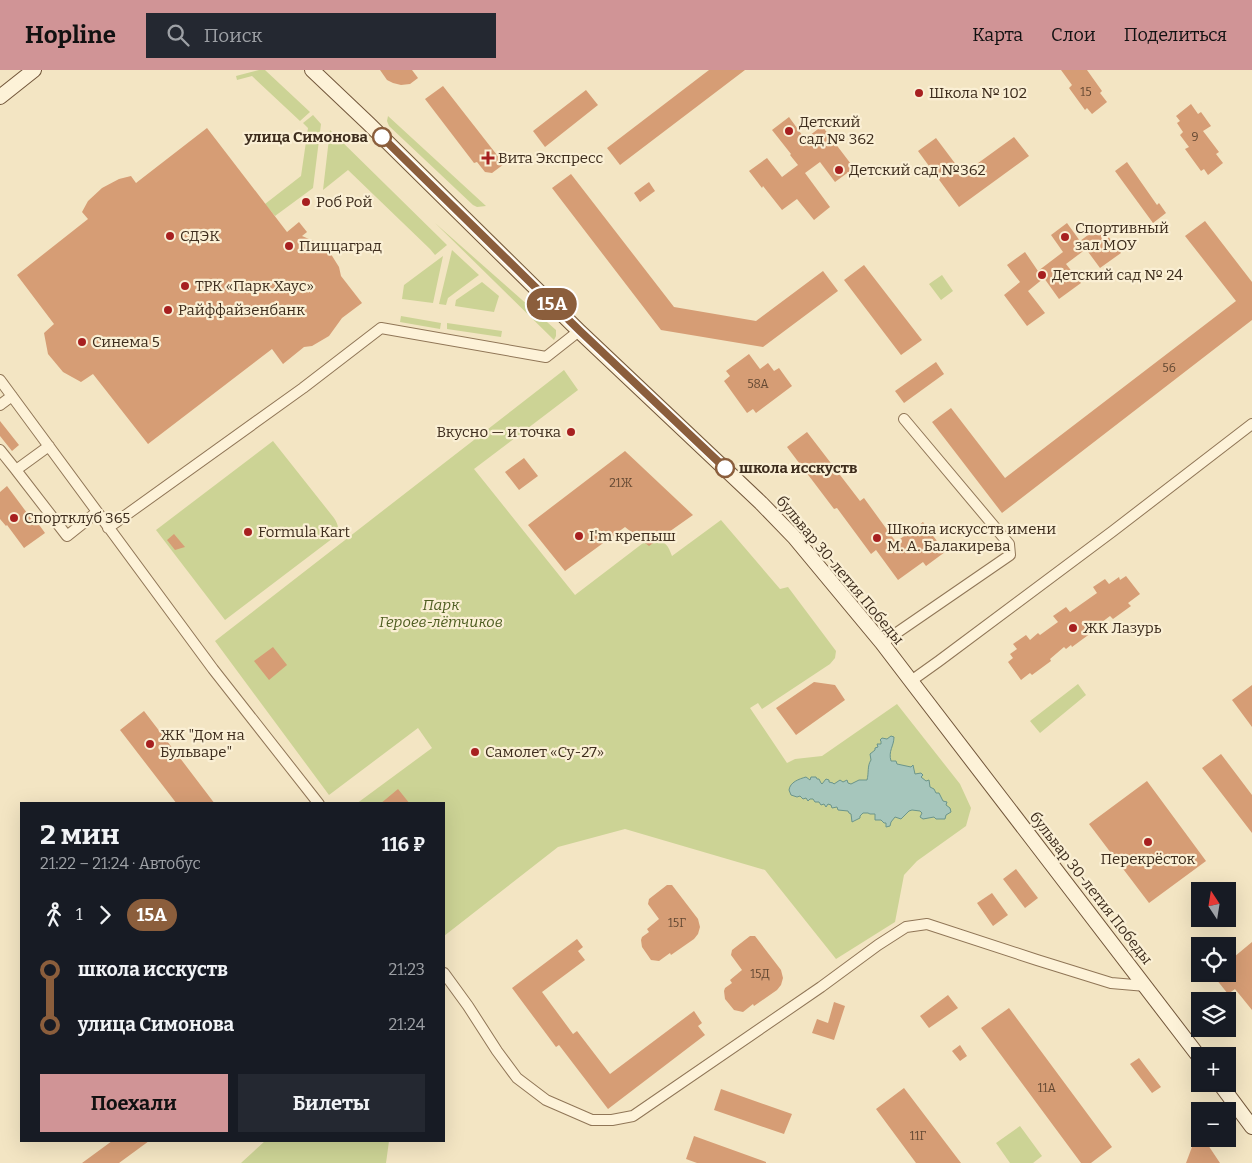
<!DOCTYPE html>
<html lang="ru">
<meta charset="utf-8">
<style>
:root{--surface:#171b24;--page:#242831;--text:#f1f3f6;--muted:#9ea1a6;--accent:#d09496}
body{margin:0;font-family:Bitter,serif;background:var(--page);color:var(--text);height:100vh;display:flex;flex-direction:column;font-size:19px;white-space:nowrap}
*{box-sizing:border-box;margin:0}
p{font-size:16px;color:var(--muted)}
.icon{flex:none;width:28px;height:28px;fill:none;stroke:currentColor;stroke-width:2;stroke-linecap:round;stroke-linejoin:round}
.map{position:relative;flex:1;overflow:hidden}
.sheet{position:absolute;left:20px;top:732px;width:425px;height:340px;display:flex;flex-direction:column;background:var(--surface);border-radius:0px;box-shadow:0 5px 20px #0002}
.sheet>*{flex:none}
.badge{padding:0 10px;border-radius:16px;font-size:18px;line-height:32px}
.needle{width:32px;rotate:348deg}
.controls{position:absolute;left:1191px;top:812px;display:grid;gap:10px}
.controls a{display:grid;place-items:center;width:45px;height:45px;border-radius:0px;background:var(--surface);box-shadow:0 5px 20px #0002;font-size:25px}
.map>.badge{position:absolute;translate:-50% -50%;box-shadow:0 0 0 2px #fff}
.legs{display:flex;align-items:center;gap:8px;height:55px;padding:0 20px;font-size:16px}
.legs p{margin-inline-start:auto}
.summary{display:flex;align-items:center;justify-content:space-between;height:85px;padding:0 20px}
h1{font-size:28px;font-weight:700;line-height:38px}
.primary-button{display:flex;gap:10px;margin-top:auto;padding:10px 20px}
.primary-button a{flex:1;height:58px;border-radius:0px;background:var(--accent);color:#111;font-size:20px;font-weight:700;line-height:58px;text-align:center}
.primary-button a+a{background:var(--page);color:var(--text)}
ul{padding:0 20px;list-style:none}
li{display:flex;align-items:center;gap:18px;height:55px;font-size:19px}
li i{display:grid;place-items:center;width:8px;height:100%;margin:0 6px;background:currentColor}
li i::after{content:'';width:12px;height:12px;margin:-6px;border:4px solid;border-radius:50%;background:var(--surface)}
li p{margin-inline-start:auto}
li:first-child i{background:linear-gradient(#0000 50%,currentColor 0)}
li:last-child i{background:linear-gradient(currentColor 50%,#0000 0)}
header{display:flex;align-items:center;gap:30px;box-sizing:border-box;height:70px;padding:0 25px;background:var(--accent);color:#111}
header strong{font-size:24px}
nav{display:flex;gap:28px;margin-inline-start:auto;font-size:18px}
.search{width:350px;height:45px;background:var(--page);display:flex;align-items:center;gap:12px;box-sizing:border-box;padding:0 18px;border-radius:0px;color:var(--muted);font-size:19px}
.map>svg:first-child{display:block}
.green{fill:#ccd395}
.water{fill:#a6c6bc;stroke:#6b958b}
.building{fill:#d69d75}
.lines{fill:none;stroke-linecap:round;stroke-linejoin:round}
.street-casing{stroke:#907657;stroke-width:12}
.secondary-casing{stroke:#72563a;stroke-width:16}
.street{stroke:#fdf2d8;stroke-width:10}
.secondary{stroke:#fdf2d8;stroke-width:14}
.line-1-casing{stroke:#fff;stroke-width:11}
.line-1{stroke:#8b5e3c;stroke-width:8}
.poi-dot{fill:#a72020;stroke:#faefd4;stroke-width:2}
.stop-1-dot{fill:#fff;stroke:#8b5e3c;stroke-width:2.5}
.labels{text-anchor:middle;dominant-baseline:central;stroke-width:4.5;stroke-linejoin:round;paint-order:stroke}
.number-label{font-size:12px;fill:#644933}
.poi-label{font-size:15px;fill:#3e2d1d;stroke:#faefd4;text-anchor:start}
.stop-label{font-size:15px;font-weight:bold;fill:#3e2d1d;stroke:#faefd4;text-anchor:end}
.street-label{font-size:15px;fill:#3e2d1d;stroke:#faefd4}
.park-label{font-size:15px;font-style:italic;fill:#4e5d21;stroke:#faefd4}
</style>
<header>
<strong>Hopline</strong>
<div class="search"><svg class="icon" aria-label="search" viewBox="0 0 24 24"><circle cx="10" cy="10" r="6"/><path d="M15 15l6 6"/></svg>Поиск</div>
<nav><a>Карта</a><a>Слои</a><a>Поделиться</a></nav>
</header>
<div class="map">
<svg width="1252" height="1093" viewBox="0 0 1252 1093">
<rect width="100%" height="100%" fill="#f3e5c3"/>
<path class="green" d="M259,0H265L310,42L300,51L252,6L237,10L236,6Z
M313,45L321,54L313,118L275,146L265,134L301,106L308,58L303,53Z
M388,46L486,136L477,137L473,135L389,56L387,51Z
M330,60L447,175L435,185L430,179L348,100L323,120Z
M435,153L556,260V266L554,270Z
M452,180L479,205L448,228L446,235L439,234Z
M443,186L433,233L402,229L404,215Z
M942,205L953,221L941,230L929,214Z
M482,212L499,226L494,242L455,236L456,230Z
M401,246L441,253L440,259L400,252Z
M447,253L502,261L501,267L447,259Z
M564,300L578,320L474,399L575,525L651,467C665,473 667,472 672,486L721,450L780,519L788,517L836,581L835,588L830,594L762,639L758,633L750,638L787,693L795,689L822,686L897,634L960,714L971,738L966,756L917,791L904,805L895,852L836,889L765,800L625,759L558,777L444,866V734H356L432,678L418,658L329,725L215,571Z
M273,371L334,448C338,454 339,458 337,465L225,550L156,460Z
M1078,614L1086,625L1040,663L1030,651Z
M1020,1056L1042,1086L1033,1093H1010L996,1073Z
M265,1071H389L386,1093H241Z"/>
<path class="water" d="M891,666L894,667C894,676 888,681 891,691H896L897,694L911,697L913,695L915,704L921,703L923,705L921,707L926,711L929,710L930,717L934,719L936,723H939L943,731L947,732L946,735L950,738L951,742L946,745L945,749H936L934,747L923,749L920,747L922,743L920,741L912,740L909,741L901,749L895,747L891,752L890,756L886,757V753H884L881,750H875V744H870L868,743H863L860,746V748L852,752L851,744L849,743L848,741L838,740L837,737L832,738L831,735L828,734L826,737L824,734L821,735L819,732H815L813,729H810L808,731L806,728L803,729L800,726L797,727L791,725L789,720C790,712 799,709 806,707L810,710L811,707H816L817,709H819L821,713L822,714L826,709L829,710V712L833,713L834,714L840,710L843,712L847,710L848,713L851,714L859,710H867C869,703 867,696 871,690L870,684L875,680V678L878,677L877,674H881V671L880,670L882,668L887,669Z"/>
<path class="building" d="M380,0H412L418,8L410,14L401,15L393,13L387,10Z
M709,0H745L620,95L607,78Z
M1061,0H1087L1102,21L1100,23L1107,32L1092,44L1087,38L1085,40L1069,18L1072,15Z
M443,16L504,94L492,103L485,102L477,92L474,93L425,29Z
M586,20L598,35L545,77L533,61Z
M1191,34L1198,44L1201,42L1211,56L1203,61L1219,82L1216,84L1223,93L1208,105L1204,99L1201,101L1185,79L1189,77L1180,65L1183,62L1177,53L1180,51L1176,46Z
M789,47L805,69L822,56L854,98L835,112L820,92L805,103L830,137L814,150L797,129L782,140L763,116L762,118L749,101L767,88L782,107L798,95L790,85L791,84L772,60Z
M207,58L287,162L299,152L307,162L302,166L316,172L329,181L339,197L341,206L362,233L342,248L329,266L312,276L304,277L283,294L272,279L148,374L93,304L81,312L63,302L48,284L44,263L54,254L17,205L88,149L82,142L88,131L102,118L119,109L131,106L136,113Z
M1014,67L1029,86L959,137L918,81L936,68L963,104Z
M1127,92L1157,135L1159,133L1166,143L1153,153L1115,101Z
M571,104L674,237L756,251L823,201L838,221L763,277L661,260L552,118Z
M649,112L655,121L640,132L634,123Z
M1205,151L1252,212V250L1002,443L932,352L951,338L1005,408L1236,231L1185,166Z
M1067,153L1080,171L1100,156L1121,183L1100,198L1086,179L1066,194L1081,213L1059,229L1044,208L1028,221L1045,243L1027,256L1004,225L1020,212L1007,195L1025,182L1038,201L1063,182L1051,165Z
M864,195L922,270L901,285L844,210Z
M749,284L760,299L768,293L774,301L779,298L792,316L756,343L753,339L747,343L724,311L730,306L726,301Z
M936,292L944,304L904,333L895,321Z
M0,351L19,375L12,381L0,366Z
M807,362L860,431L864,428L896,472L923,452L945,482L926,496L923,492L898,510L876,480L871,484L837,438L834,439L787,377Z
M625,381L693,445L649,476L625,457L565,501L528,455Z
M524,388L538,406L519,420L505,402Z
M7,416L33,451L35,449L45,463L24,478L7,455L6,456L0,449V422Z
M174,464L185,477L175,480L167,470Z
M1126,506L1140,524L1128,533L1131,536L1113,549L1110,546L1090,561L1091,563L1072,577L1071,575L1066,579L1064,577L1050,589L1051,591L1032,605L1030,603L1021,610L1008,592L1013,588L1010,584L1017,579L1013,574L1026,565L1030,570L1038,563L1040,565L1058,552L1053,546L1066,537L1070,542L1097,523L1093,517L1105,509L1109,514L1119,507L1120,510Z
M273,577L287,595L269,610L254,591Z
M814,612L835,615L845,630L796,665L776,638Z
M1252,615V657L1232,630Z
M144,641L180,688L215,734H177L120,660Z
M1221,684L1252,725V763L1202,698Z
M1147,711L1206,791L1149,833L1089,754Z
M398,719L410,734H380Z
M1016,799L1038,828L1025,838L1003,809Z
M667,815H672L698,849L700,857L698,864L694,869L671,885L670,883L659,891L651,890L642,877L641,870L642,867L649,862L647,859L659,849L648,834L649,829Z
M992,823L1008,845L993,856L977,833Z
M750,866H755L781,900L783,908L781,915L777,920L754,936L753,934L743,942L734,940L725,929L724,921L725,918L732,913L730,910L742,900L731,885L732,880Z
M577,869L583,877L578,881L585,890L542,922L573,964L577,961L610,1004L694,941L702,953L698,956L705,965L608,1039L559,975L556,977L512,918Z
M1252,872V940L1235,919L1228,924L1212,904H1228V892Z
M948,925L958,938L929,958L920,946Z
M834,932L845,936L834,970L812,963L817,949L828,953Z
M1009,938L1112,1077L1091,1093H1081L981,958Z
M960,975L967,986L960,991L952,981Z
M1139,988L1161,1017L1152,1023L1130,994Z
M904,1018L961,1093H916L876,1039Z
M721,1019L792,1044L784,1064L714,1040Z
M1198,1061L1200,1063V1069H1204L1220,1093H1186Z
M694,1066L766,1092V1093H697L686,1089Z
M112,1071H149L119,1093H82Z"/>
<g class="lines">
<g class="street-casing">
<path id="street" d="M0,310L213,599L319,734
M0,335L12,326
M49,376L16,400L67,466L97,442
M0,380L16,400
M108,458L303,318L381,258L546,287L579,261
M882,573L1010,485L1009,474L904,349
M911,611L939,591L1113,461L1252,354
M444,903L468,936L497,981L517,1008L546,1030L592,1050H612L633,1046L821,917L878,875L906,857L927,854L1037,890L1111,913L1146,916"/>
</g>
<g class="secondary-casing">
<path id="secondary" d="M312,0L369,54L579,261L761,433L794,467L882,573L911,611L1200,988
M0,27L34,0
M1220,1014L1252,1057"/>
</g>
<use href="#street" class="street"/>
<use href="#secondary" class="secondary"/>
</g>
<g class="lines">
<g class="line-1-casing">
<path id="line-1" d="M382,67L580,261L725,398"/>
</g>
<use href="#line-1" class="line-1"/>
</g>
<g class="poi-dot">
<circle cx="919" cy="23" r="5"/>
<circle cx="789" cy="61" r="5"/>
<path d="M485.5 80.5h5v5h5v5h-5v5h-5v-5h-5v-5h5z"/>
<circle cx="839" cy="100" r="5"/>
<circle cx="306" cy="132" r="5"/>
<circle cx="170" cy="166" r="5"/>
<circle cx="1065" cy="167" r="5"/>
<circle cx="289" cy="176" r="5"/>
<circle cx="1042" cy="205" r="5"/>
<circle cx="185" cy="216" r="5"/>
<circle cx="168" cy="240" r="5"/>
<circle cx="82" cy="272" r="5"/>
<circle cx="571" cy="362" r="5"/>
<circle cx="14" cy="448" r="5"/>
<circle cx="248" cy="462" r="5"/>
<circle cx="579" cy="466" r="5"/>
<circle cx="877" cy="468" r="5"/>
<circle cx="1073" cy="558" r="5"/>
<circle cx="150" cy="674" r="5"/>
<circle cx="475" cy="682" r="5"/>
<circle cx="1148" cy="772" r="5"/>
</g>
<g class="stop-1-dot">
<circle cx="382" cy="67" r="9"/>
<circle cx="725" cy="398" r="9"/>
</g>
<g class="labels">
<g class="number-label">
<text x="1086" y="22">15</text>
<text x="1195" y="67">9</text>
<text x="1169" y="298">56</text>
<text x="758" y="314">58А</text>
<text x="621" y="413">21Ж</text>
<text x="677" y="853">15Г</text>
<text x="760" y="904">15Д</text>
<text x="1047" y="1018">11А</text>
<text x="918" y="1066">11Г</text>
</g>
<g class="poi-label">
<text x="929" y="23">Школа № 102</text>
<text x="799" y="52">Детский<tspan x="799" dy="17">сад № 362</tspan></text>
<text x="498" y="88">Вита Экспресс</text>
<text x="849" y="100">Детский сад №362</text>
<text x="316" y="132">Роб Рой</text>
<text x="1075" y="158">Спортивный<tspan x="1075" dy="17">зал МОУ</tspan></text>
<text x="180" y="166">СДЭК</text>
<text x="299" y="176">Пиццаград</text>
<text x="1052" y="205">Детский сад № 24</text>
<text x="195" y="216">ТРК «Парк Хаус»</text>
<text x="178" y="240">Райффайзенбанк</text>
<text x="92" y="272">Синема 5</text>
<text x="561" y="362" text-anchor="end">Вкусно — и точка</text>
<text x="24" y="448">Спортклуб 365</text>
<text x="887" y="459">Школа искусств имени<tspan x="887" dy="17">М. А. Балакирева</tspan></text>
<text x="258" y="462">Formula Kart</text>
<text x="589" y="466">I'm крепыш</text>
<text x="1083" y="558">ЖК Лазурь</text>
<text x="160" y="665">ЖК "Дом на<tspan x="160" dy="17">Бульваре"</tspan></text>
<text x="485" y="682">Самолет «Су-27»</text>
<text x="1148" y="789" text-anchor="middle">Перекрёсток</text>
</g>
<g class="stop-label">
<text x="368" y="67">улица Симонова</text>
<text x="739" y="398" text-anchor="start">школа исскуств</text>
</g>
<g class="street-label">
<text transform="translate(840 500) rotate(50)">бульвар 30-летия Победы</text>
<text transform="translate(1091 818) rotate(52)">бульвар 30-летия Победы</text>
</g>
<g class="park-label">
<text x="441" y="535">Парк<tspan x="441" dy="17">Героев-лётчиков</tspan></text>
</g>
</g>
</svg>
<div class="controls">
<a><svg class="needle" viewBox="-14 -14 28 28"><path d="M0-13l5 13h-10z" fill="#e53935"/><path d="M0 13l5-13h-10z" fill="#9ea1a6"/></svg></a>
<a><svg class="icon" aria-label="locate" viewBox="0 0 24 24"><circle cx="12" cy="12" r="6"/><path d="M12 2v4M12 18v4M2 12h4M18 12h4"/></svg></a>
<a><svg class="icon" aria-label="layers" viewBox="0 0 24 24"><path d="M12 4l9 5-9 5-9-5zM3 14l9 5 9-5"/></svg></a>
<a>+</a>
<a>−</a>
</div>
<b class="badge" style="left:552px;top:234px;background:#8b5e3c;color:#fff">15А</b>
<section class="sheet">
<div class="summary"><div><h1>2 мин</h1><p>21:22 – 21:24 · Автобус</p></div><b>116 ₽</b></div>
<div class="legs"><svg class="icon" aria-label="walk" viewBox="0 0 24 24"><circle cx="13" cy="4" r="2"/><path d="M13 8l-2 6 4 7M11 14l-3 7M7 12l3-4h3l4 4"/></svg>1<svg class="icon" aria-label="forward" viewBox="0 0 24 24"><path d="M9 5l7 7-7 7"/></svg><b class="badge" style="background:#8b5e3c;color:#fff">15А</b></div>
<ul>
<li><i style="color:#8b5e3c"></i><b>школа исскуств</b><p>21:23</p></li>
<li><i style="color:#8b5e3c"></i><b>улица Симонова</b><p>21:24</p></li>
</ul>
<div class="primary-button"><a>Поехали</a><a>Билеты</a></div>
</section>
</div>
